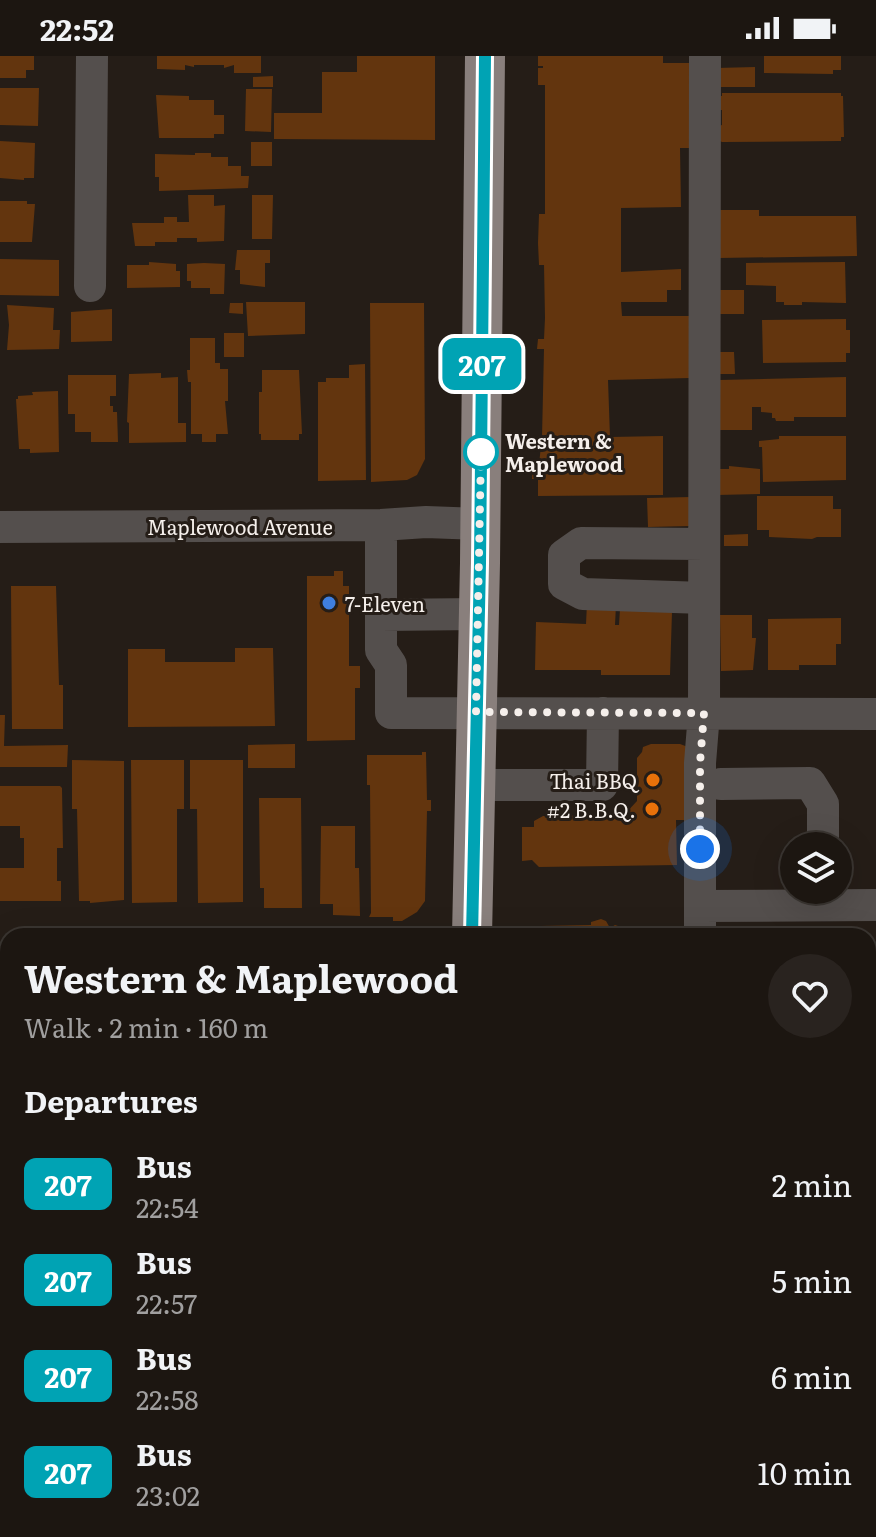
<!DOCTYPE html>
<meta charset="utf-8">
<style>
:root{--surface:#1c1611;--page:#29231f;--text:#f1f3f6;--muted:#a09f9f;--line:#3a3531}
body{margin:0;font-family:Literata,serif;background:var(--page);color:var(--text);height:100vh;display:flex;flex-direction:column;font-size:30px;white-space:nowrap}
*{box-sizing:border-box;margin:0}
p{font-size:26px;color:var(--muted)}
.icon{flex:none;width:44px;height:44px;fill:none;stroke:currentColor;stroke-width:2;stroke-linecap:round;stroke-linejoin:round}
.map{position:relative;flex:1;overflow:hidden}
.sheet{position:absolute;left:0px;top:872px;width:876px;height:610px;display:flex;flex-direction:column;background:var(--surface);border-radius:24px 24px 0 0;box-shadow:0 8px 32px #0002,0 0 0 2px var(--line)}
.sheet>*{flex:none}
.badge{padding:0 16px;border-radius:12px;font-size:28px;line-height:52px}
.tools{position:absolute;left:780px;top:776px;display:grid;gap:16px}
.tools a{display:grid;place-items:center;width:72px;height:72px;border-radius:50%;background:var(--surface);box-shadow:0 8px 32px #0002,0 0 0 2px var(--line);font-size:40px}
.you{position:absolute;width:40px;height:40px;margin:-20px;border:6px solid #fff;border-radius:50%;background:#1a73e8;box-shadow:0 0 0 12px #1a73e833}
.map>.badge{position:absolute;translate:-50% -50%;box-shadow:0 0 0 4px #fff}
h2{padding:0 24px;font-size:30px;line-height:72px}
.round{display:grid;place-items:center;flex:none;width:84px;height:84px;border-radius:42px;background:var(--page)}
.head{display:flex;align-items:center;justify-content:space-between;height:136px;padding:0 24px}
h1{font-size:38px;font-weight:700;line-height:60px}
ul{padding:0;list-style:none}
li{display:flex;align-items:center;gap:24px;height:96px;padding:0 24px}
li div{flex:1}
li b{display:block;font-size:30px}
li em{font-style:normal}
li .badge{min-width:88px;font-weight:700;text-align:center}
.status{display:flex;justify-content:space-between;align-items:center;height:56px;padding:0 40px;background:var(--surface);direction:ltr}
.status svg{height:22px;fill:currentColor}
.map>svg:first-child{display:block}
.building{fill:#63350e}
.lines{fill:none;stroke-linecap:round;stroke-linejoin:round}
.minor{stroke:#544f4d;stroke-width:32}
.major{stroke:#897f7c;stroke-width:40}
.line-casing{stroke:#fff;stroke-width:18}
.line{stroke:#00a3b4;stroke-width:12}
.walk{stroke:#f5efeb;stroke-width:8;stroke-dasharray:0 14.4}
.stop-dot{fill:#fff;stroke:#00a3b4;stroke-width:4}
.shop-dot{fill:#3f7fe0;stroke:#251d17;stroke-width:3}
.food-dot{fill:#e8710a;stroke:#251d17;stroke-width:3}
.labels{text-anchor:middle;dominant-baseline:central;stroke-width:6;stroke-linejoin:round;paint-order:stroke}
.stop-label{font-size:20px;font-weight:bold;fill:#f5efeb;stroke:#251d17;text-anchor:start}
.street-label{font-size:20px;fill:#f5efeb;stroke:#251d17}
.poi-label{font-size:20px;fill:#f5efeb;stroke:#251d17;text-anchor:end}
</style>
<div class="status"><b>22:52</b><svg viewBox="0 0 49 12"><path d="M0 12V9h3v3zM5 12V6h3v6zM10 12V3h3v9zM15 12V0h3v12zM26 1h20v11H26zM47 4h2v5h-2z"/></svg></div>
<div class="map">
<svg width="876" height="1481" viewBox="0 0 876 1481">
<rect width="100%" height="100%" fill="#251d17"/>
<path class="building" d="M0,0H34V14H26V22H0Z
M157,0H261V17H234V9L224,12V9H194V11L185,9V14L157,13Z
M357,0H435V84L274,83V57H322V16H357Z
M538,0H663V7H691L693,92H680L681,151L621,152V216L681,213V234H667V246H621L622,260H690V322L608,324L610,381L663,380V439L538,440V423H532L533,408H539L542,381L544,293H537L538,283H544L545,262L544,209H539L538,187L539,158H545V29H538V12H543V10H538Z
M764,0H841V14H833V18L764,17Z
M755,11V31H716V12Z
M273,20V31H253V21Z
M0,32H39L38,70L0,69Z
M246,33H272L271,76L245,75Z
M722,37H841V40H843L844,81H841V85L722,86L718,84V70L722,69V54H717V40H722Z
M156,39L189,40V44H214V59H224V78H214V82H159Z
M0,85L35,87L34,122H24V124L0,122Z
M251,86H272V110H251Z
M195,97H211V101H228V110H241V120H249L248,132L159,135V121H155V98L195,99Z
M188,139H214V150L225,149L224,185L197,186V182H177V186H155V190H135L132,167H164V161H177V166H189Z
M252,139H273L272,183H252Z
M0,145H27V148H35L32,186H0Z
M719,154H759V160H856L857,200L719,202Z
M237,194H270V207H265V231L240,228V214H235Z
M0,203L59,204V240L0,239Z
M149,206L176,208V215H180V231L127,232V209H149Z
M845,206L846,247L802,246V249H784V246H776V230L746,229V207Z
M204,207L225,208L224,238H210V232H191V225H187V208Z
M717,234H744V258H718Z
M246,246H305V278L248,280Z
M230,247H243V258L229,257Z
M370,247H424L425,403L417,419L407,424L371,426Z
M7,249L54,252L53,274H60L59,293L7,294L9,269Z
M112,253V285L71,286V256Z
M846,263V274H850V297H846V306L763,307L762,264Z
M224,277H244V301H224Z
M190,282H215V307H220V313H228V345H225L228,378H216V386H202V378H191V326H188L187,314H190Z
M715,296H734L735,318H715Z
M365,308L366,424L318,425V326H326V322H349V309Z
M262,314H299L302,378H299V384H261V378H259V336H262Z
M161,317V322L178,321V367H186V386L129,387V367L127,366L129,318Z
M68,319H116V340H110V350H113V356H117L118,386H91V376H75V358H68Z
M846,321V361H794V365H776L775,362H772V357L761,356V351H752V374H719V324Z
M58,335L59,396L30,397V393H19L16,343H18V340L33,339L32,336Z
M779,380H846V424L763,426L762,391H759V385L779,383Z
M729,410L760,413V438L717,439V413H729Z
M757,440H833V453H841V481H817L812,483L769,481V474H757Z
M691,441V470L648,471L647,442Z
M748,478V490H724V479Z
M334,515H343V530H349V610H360V632H355V684L307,685V520H334Z
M11,530H56L59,629H63V673H12Z
M587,547L616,549L615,569H619L620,553L672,556L670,619H601V614H535L536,566L586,568Z
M720,559H752V582H756L753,614L721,615Z
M841,562V588H836V609H799V614H768V563Z
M235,592H273L275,670L128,671V593H165V606H235Z
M0,659H5L4,690L68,689L67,711H0Z
M295,688V712H248V689Z
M651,688H680L688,691L689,764H676L677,809L539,811L532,804L522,805V771H534V765L543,760L624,759L637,745V702L642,696L643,691Z
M422,696H426L427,744H431V755H427L425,845L417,856L402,865H393V861H369L371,857L370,729H367V699H422Z
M72,704L124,705V844L90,847V845H79L77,753H72Z
M131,704H184V753H177V846L132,847Z
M190,704H243V846L198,847L197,753H190Z
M0,730H60L62,732L63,792H57V825H61V845H0V812H24V782H20V770H0Z
M259,742H301L302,852H264V832H260Z
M321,770H355V812H359L360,860L333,859V848H320Z
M601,863L606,865L610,872L615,869L621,871L620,880H540V870L591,869V866Z
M0,1132H8V1277H0Z
M0,1410H5V1481H0Z
M21,1474H66V1481H21Z
M71,1474H125V1481H71Z
M142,1474H177V1478L174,1481H142Z
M201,1474H239V1481H201Z
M269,1474H305V1481H269Z
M347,1474H429V1481H347Z"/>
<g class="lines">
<path class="minor" d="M90,230L92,0
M381,469V594L391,609V657L876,658
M0,471L381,469L426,466L480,468
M704,542L583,538L564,528V499L581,487L704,488
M381,559L478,558
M721,728L810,727L823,748V790
M475,729H602L603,657
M700,850L876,849
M700,880V707L704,657L705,0
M0,910H8
M868,1206H876
M0,1346H8
M132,1474V1481
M318,1474V1481
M558,1474V1481
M628,1474V1481
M699,1481V1474"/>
<path class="major" d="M472,880L480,507L485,0
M474,1474V1481"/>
</g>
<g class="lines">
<g class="line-casing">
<path id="line" d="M472,880L480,507L485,0"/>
</g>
<use href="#line" class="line"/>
<path class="walk" d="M481,396L476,656L704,657L700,707V793"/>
</g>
<circle class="stop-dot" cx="481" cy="396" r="16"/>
<circle class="shop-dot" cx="329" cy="547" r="8"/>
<g class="food-dot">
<circle cx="653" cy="724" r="8"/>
<circle cx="652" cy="753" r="8"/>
</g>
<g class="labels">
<g class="stop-label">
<text x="505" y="384">Western &amp;<tspan x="505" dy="23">Maplewood</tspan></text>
</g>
<g class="street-label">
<text x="240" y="470">Maplewood Avenue</text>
</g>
<g class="poi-label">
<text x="345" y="547" text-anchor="start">7-Eleven</text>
<text x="637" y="724">Thai BBQ</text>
<text x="636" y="753">#2 B.B.Q.</text>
</g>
</g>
</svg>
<div class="tools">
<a><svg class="icon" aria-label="layers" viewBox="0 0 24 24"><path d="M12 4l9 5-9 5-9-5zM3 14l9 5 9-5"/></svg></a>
</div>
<div class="you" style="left:700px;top:793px"></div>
<b class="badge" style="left:482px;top:308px;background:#00a3b4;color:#fff">207</b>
<section class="sheet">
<div class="head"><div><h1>Western &amp; Maplewood</h1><p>Walk · 2 min · 160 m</p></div><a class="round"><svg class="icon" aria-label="heart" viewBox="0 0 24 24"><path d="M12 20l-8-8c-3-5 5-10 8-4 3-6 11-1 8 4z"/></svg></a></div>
<h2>Departures</h2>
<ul>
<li><span class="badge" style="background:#00a3b4;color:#fff">207</span><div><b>Bus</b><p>22:54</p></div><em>2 min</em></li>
<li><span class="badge" style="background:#00a3b4;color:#fff">207</span><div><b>Bus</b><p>22:57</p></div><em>5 min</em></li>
<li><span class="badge" style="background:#00a3b4;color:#fff">207</span><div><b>Bus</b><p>22:58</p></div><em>6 min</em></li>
<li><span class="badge" style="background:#00a3b4;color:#fff">207</span><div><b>Bus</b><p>23:02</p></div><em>10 min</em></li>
</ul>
</section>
</div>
